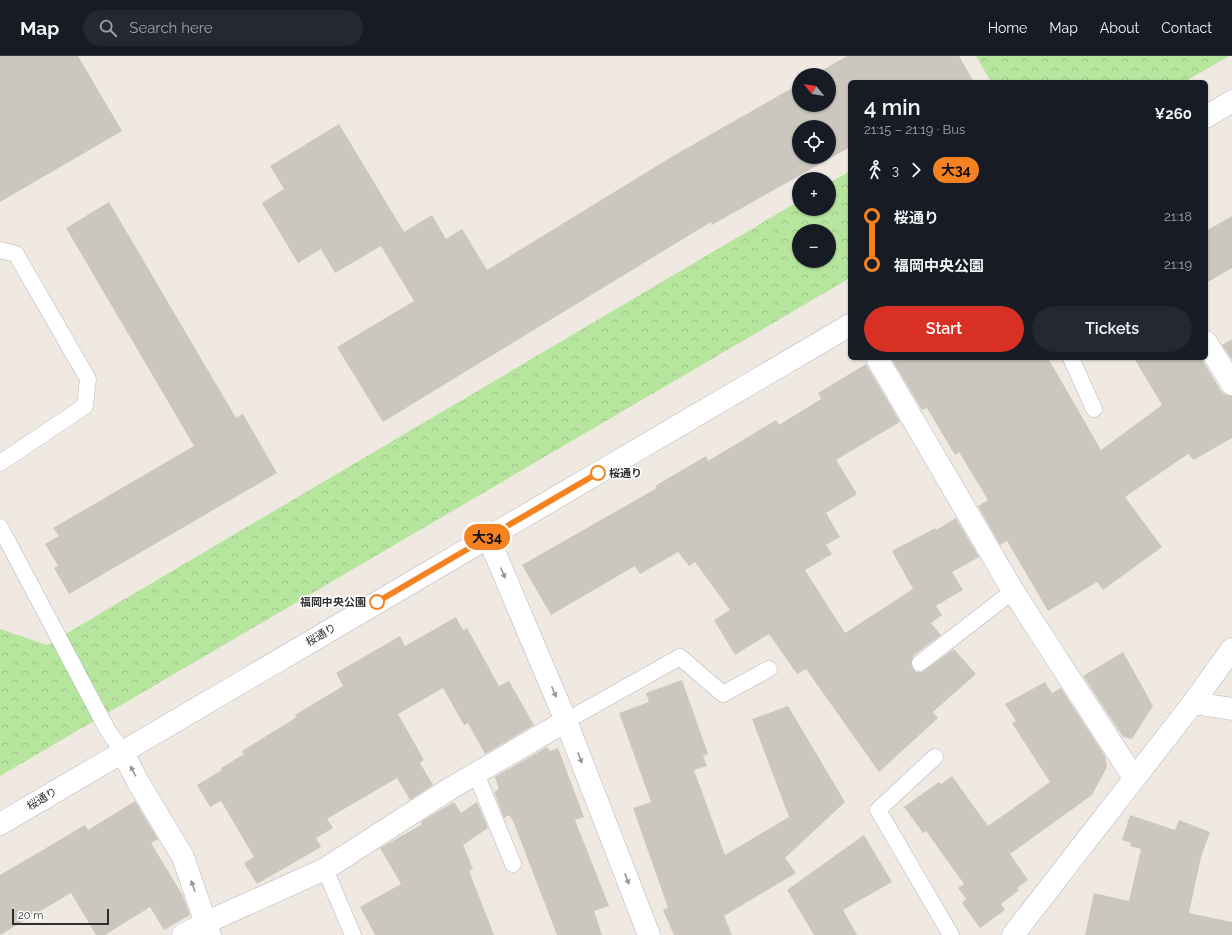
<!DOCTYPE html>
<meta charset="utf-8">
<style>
:root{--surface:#171b24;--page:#242831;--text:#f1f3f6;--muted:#9ea1a6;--line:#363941;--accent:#d93025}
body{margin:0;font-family:Raleway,"Noto Sans JP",sans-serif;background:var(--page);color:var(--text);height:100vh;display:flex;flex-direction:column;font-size:15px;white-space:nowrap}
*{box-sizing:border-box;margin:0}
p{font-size:13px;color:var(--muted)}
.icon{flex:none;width:22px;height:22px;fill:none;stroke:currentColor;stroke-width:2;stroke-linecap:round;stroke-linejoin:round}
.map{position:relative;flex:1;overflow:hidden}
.side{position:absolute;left:848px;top:24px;width:360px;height:280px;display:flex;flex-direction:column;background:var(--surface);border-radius:6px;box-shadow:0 1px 3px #0004}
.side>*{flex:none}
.badge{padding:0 8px;border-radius:13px;font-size:14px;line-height:26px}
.needle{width:26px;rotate:300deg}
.buttons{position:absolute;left:792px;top:12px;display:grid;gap:8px}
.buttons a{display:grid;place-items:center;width:44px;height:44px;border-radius:50%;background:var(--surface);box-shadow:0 1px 3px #0004;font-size:20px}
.scale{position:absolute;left:12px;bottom:10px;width:97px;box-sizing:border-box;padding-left:4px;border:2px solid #2e2e2e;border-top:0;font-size:11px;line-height:14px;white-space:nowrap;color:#2e2e2e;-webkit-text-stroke:3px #fff;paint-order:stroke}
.map>.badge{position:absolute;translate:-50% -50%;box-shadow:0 0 0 2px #fff}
.legs{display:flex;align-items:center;gap:6px;height:44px;padding:0 16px;font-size:13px}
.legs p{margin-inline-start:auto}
.overview{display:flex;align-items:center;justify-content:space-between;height:68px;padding:0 16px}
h1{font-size:22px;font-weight:600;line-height:30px}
.primary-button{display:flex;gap:8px;margin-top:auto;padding:8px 16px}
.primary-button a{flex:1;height:46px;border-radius:24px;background:var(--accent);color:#fff;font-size:16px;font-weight:600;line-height:46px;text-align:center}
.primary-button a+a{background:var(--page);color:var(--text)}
ul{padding:0 16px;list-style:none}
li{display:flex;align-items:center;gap:14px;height:48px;font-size:15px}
li i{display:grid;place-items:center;width:6px;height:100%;margin:0 5px;background:currentColor}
li i::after{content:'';width:10px;height:10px;margin:-5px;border:3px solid;border-radius:50%;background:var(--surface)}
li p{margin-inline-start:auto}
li:first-child i{background:linear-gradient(#0000 50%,currentColor 0)}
li:last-child i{background:linear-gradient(currentColor 50%,#0000 0)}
header{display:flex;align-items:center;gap:24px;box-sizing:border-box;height:56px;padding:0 20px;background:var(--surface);border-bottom:1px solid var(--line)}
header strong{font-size:19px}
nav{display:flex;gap:22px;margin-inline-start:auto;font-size:14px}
.search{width:280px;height:36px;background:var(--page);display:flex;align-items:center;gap:10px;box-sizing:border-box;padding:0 14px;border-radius:22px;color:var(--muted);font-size:15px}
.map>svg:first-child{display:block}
.forest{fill:url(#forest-crowns);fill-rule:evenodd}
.building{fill:#cbc7bf;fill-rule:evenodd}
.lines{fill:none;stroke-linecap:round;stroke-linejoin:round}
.service-casing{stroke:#b4b7c1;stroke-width:17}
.minor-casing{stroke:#b4b7c1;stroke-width:23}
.tertiary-casing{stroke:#b4b7c1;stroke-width:23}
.service{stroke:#fff;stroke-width:16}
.minor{stroke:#fff;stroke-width:22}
.tertiary{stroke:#fff;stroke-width:22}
.oneway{fill:#969696}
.line-1-casing{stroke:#fff;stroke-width:9}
.line-1{stroke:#f58220;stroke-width:6}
.stop-1-dot{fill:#fff;stroke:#f58220;stroke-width:2}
.labels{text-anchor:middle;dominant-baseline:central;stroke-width:3;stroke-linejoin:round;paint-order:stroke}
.stop-label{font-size:11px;font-weight:bold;fill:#2e2e2e;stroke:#fff;text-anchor:start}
.street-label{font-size:11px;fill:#2e2e2e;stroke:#fff}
</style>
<header>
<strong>Map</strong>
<div class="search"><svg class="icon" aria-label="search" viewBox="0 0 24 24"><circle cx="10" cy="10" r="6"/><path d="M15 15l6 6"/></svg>Search here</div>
<nav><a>Home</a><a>Map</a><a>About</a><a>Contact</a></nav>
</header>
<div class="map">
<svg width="1232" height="879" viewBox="0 0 1232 879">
<defs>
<pattern id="forest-crowns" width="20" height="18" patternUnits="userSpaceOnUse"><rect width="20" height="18" fill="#b6e59e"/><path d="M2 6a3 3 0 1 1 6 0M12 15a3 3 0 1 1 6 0" fill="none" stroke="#9dc588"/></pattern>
</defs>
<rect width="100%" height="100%" fill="#efe9e1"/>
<path class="forest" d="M976,0H1229L1184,26H991Z
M850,115V222L0,720V573L47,589L799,145V153H829V127ZM799,175H829V205H799Z"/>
<path class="building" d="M0,0H78L122,75L0,146Z
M847,0H959L974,26H850V91L712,169L711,166L383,366L337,291L414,245L381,190L335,217L321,193L298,207L262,147L284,133L270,110L339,68L404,176L432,159L446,183L462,173L487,214L673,100L799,28V49H829V19H814ZM799,71H829V101H799Z
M109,146L236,362L243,358L277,417L69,538L54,512L58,510L45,488L59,480L53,472L194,390L66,172Z
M1232,160V212L1206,227V175Z
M1232,283V304L1222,289Z
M891,302H1048L1101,394L1162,349L1134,302H1201L1221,335L1226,339L1232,340V382L1194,404L1188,398L1125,441L1162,491L1103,534L1097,526L1048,555L1007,485L1000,489L978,450L988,444L959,396L955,399L927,352L922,354Z
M866,308L900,366L836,404L857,438L826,457L840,481L826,489L832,498L805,514L845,577L913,533L892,495L935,472L936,474L956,462L979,501L952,516L963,534L936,550L942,559L931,567L941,579L914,599L911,608L916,616H922L954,593L976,618L933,656L938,662L879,716L806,613L797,618L769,578L735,599L714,564L730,554L695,506L689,510L678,496L640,518L635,510L551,559L522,509L657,432L655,430L706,400L708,405L776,364L779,369L821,343L818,337Z
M456,561L463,574L467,572L499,630L509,625L534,669L485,698L468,667L464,669L443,632L398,658L424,704L420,707L433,729L410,744L397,722L327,763L333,772L316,782L321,791L257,828L244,807L254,801L221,745L210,751L197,729L222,714L221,712L244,698L242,695L289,666L296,661L295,659L343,630L336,617L400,580L405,590Z
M1123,596L1153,650L1132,683L1123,681L1083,620Z
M682,624L708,698L703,700L707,710L694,714L725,799L789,761L752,663L788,650L845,746L785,802L796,817L724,860L732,879H674L663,854L668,852L633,752L651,746L619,657L649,646L646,637Z
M1045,626L1052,637L1061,632L1105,700L1107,711L1092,739L1010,798L1028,824L1017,832L1019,834L1001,848L1005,854L980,872L962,847L966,843L958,832L964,828L926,775L923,777L904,751L939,726L941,728L952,720L988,770L1050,726L1012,667L1016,665L1005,648Z
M547,691L550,695L558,692L584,761L575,764L609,850L594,855L602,879H557L513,765L509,759L504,762L494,736L499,733L495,721Z
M135,745L158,783L151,787L183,840L190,859L164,874L150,851L105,879H96L71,837L0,879V819L85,769L88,774Z
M454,746L461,757L477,746L488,772L463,789L473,813L469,815L494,879H375L360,851L401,828L380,792L421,769L422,765Z
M1130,759L1175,774L1179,764L1210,776L1201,801L1189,857L1232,866V879H1085L1094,837L1129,845L1141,793L1130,790L1131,787L1122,784Z
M864,779L892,826L843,854L857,879H814L787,834Z"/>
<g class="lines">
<g class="service-casing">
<path id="service" d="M0,194L16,198L88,323L85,350L0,407
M1071,302L1094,353
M0,471L107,673L122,695
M920,607L1013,535
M566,665L680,601L723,638L769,613
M935,701L878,754L951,879
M476,718L513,808
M325,813L353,879"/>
</g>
<g class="minor-casing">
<path id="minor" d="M1206,286L1232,328
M877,302L1013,535L1134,722
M488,481L566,665L649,879
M1193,647L1232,653
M122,695L138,726L183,801L210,879
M183,879L205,867L325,813L451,732L566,665"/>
</g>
<g class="tertiary-casing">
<path id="tertiary" d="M1206,61L1232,45
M0,768L850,269
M1013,879L1193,647L1232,593"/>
</g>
<use href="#service" class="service"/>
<use href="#minor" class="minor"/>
<use href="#tertiary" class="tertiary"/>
</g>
<defs><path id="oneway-solid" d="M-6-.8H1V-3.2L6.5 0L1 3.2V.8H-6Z"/></defs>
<g class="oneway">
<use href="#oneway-solid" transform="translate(503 517) rotate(67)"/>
<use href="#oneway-solid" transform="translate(554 636) rotate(67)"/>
<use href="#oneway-solid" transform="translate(580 702) rotate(69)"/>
<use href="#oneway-solid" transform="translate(133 715) rotate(-117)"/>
<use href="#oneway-solid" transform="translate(627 823) rotate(69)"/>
<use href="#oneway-solid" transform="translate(193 830) rotate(-109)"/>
</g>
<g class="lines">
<g class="line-1-casing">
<path id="line-1" d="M377,546L598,417"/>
</g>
<use href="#line-1" class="line-1"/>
</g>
<g class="stop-1-dot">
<circle cx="598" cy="417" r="7"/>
<circle cx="377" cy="546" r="7"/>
</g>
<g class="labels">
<g class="stop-label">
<text x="609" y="417">桜通り</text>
<text x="366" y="546" text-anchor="end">福岡中央公園</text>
</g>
<g class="street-label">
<text transform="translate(321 579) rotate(-30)">桜通り</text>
<text transform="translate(42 743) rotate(-31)">桜通り</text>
</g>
</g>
</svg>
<div class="buttons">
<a><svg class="needle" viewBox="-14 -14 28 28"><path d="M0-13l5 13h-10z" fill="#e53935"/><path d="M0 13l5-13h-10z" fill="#9ea1a6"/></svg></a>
<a><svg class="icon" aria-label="locate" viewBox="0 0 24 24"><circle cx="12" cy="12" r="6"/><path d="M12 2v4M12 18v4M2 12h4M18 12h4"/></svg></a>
<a>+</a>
<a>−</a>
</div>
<div class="scale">20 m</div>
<b class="badge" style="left:487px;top:481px;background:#f58220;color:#111">大34</b>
<section class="side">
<div class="overview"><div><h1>4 min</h1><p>21:15 – 21:19 · Bus</p></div><b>¥260</b></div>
<div class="legs"><svg class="icon" aria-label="walk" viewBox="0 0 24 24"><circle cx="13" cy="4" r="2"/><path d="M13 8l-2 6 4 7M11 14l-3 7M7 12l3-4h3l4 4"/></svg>3<svg class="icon" aria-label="forward" viewBox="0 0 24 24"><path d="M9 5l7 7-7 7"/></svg><b class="badge" style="background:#f58220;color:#111">大34</b></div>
<ul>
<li><i style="color:#f58220"></i><b>桜通り</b><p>21:18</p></li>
<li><i style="color:#f58220"></i><b>福岡中央公園</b><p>21:19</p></li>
</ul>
<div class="primary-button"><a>Start</a><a>Tickets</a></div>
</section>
</div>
